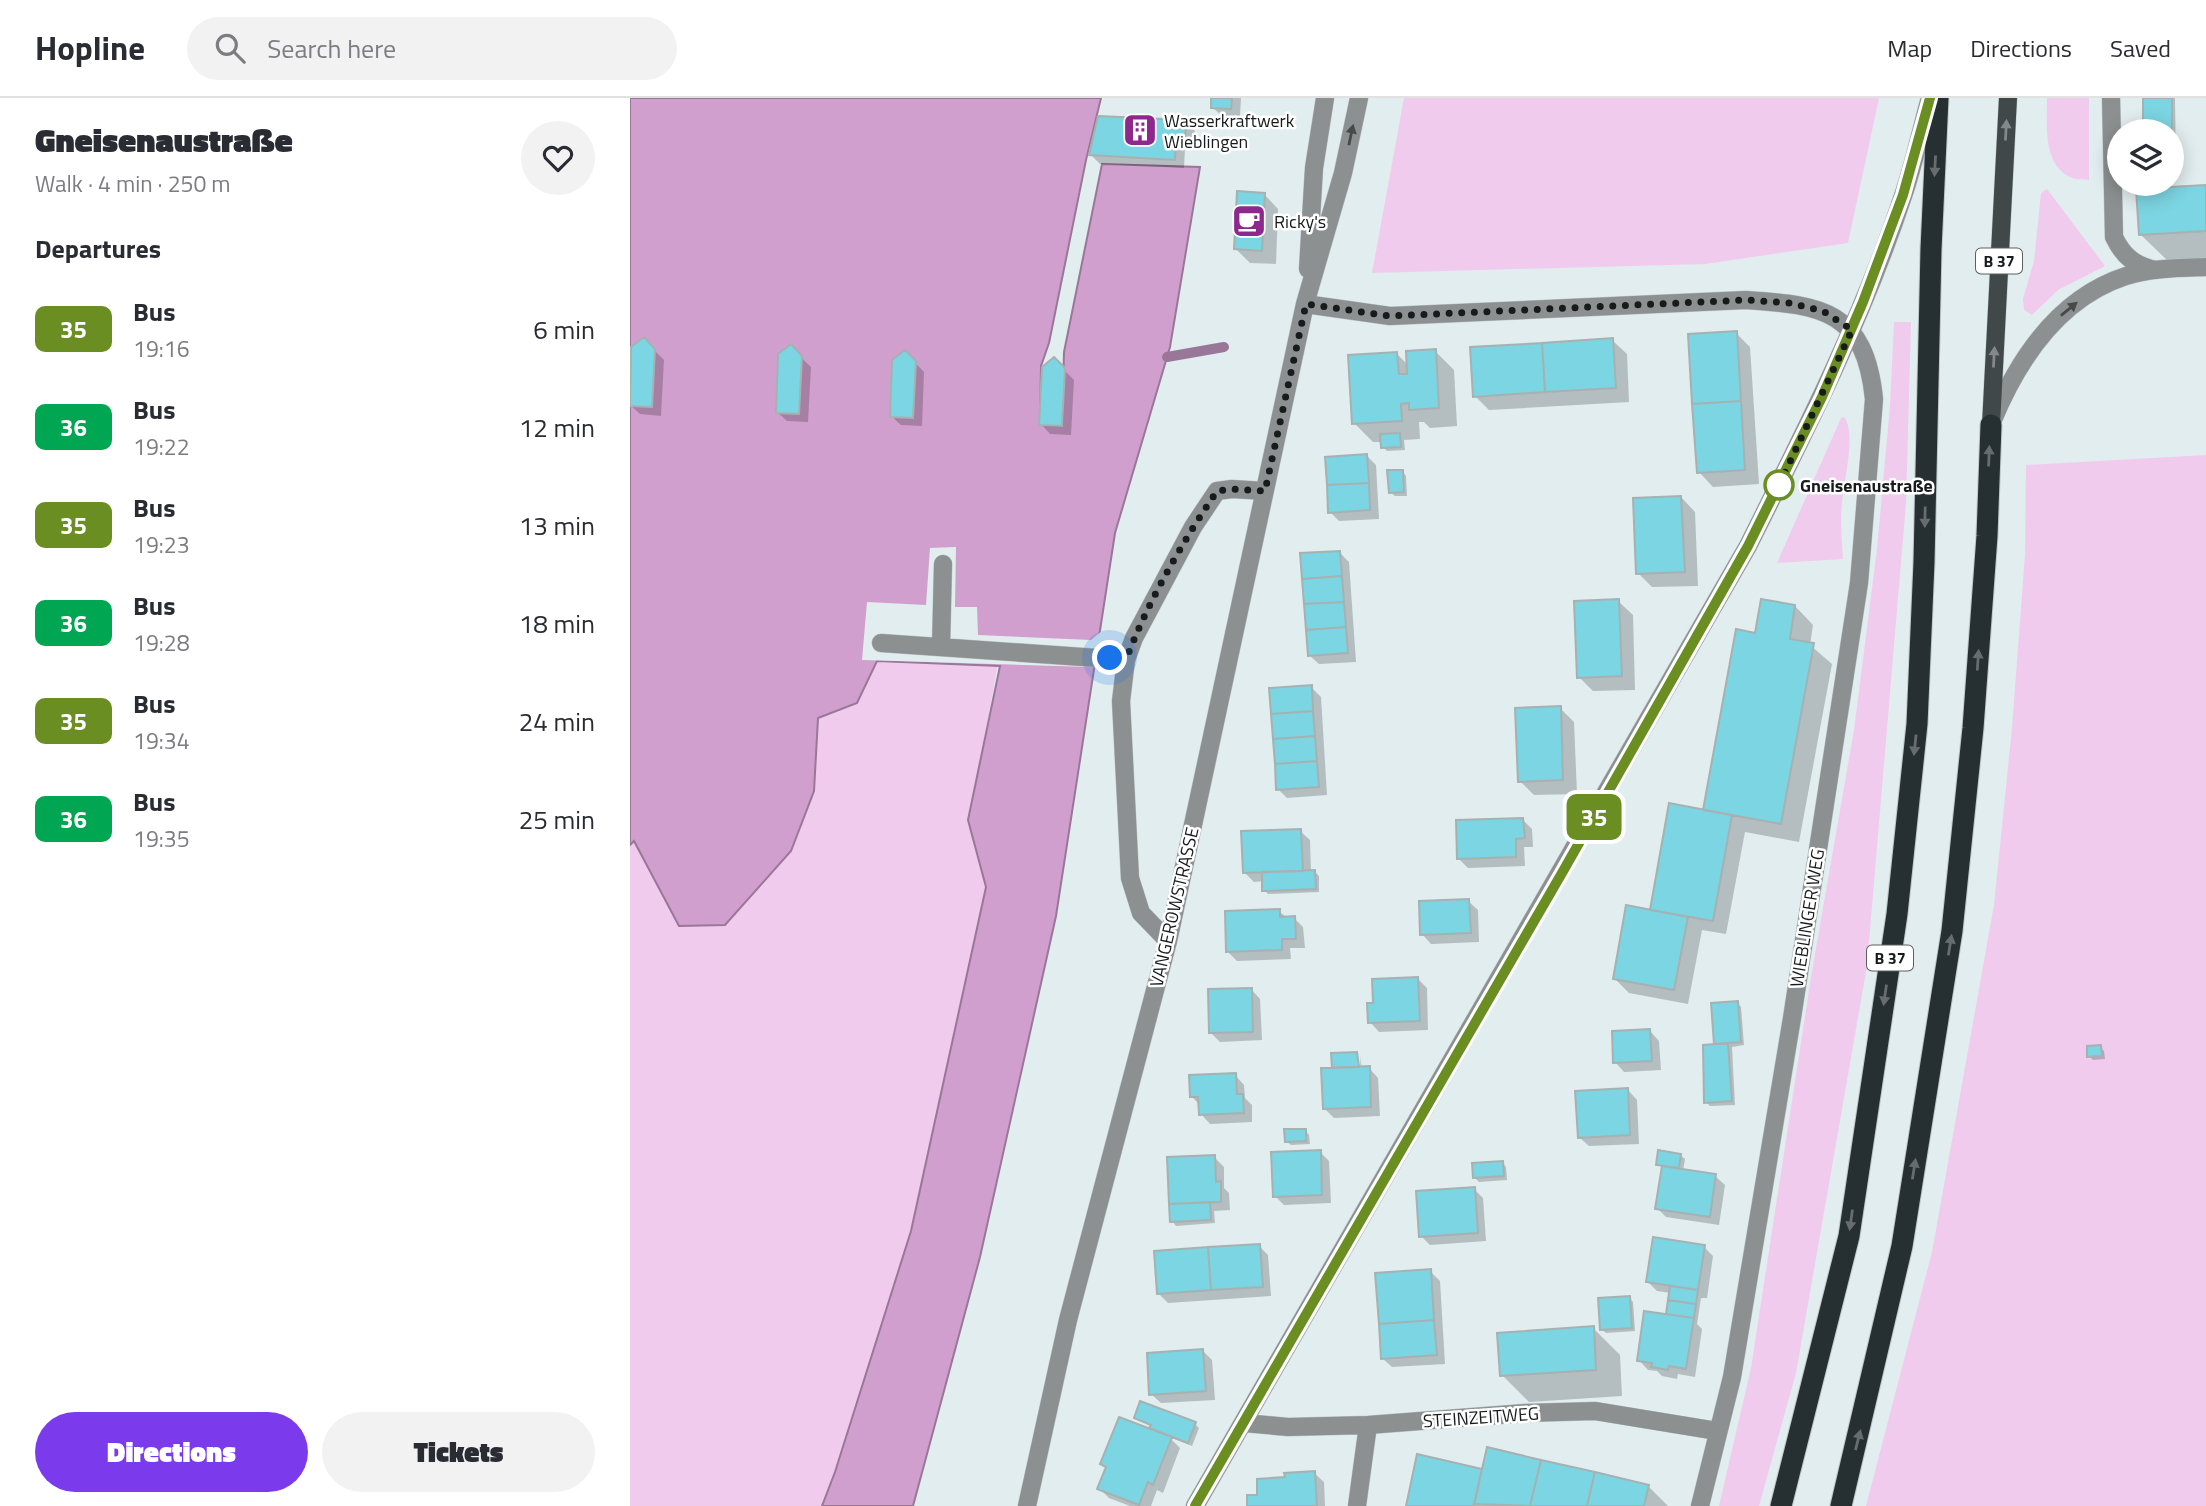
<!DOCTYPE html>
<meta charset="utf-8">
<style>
:root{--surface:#fff;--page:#f2f2f3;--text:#2b2b33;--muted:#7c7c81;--line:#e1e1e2;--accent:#7c3aed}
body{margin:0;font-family:"Titillium Web",sans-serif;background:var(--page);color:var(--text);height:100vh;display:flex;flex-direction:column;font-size:26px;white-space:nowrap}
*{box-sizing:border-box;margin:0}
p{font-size:23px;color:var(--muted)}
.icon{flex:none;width:38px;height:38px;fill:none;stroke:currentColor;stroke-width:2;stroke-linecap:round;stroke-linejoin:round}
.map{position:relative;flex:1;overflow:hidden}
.sheet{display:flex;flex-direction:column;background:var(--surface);width:630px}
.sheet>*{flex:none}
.badge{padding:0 14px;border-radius:10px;font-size:24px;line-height:46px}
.fabs{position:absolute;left:1477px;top:21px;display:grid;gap:14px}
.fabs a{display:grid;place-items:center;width:77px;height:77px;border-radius:50%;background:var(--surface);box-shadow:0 4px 18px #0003;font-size:35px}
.you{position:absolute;width:35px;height:35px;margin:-18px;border:5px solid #fff;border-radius:50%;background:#1a73e8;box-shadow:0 0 0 10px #1a73e833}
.map>.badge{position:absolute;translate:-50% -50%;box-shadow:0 0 0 4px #fff}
h2{padding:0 35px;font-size:26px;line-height:63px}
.round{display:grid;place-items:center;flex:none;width:74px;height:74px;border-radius:37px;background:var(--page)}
.headline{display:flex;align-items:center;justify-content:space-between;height:119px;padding:0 35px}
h1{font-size:33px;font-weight:800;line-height:52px}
.primary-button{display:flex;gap:14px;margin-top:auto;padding:14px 35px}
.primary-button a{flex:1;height:80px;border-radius:42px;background:var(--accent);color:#fff;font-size:28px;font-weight:800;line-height:80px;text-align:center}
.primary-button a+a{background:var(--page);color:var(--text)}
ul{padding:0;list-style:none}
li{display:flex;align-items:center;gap:21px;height:98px;padding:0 35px}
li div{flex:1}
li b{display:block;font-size:26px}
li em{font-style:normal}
li .badge{min-width:77px;font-weight:700;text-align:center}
header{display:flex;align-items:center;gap:42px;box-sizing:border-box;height:98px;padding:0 35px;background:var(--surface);border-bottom:2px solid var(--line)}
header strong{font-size:33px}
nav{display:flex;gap:38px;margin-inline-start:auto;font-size:24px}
.search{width:490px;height:63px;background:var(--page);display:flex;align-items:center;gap:18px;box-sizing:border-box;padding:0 24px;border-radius:38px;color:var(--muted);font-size:26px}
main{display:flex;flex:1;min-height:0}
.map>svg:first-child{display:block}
.green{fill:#f1cbee}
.water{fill:#d19fce;stroke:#997798;stroke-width:2}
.pier{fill:#e2edef}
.shadow{fill:#0003}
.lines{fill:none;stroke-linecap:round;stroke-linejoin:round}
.stream{stroke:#997798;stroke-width:10}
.building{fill:#7cd5e2;stroke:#a6b1b2;stroke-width:2}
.minor-casing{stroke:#bdc7c9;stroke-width:19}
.major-casing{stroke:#bdc7c9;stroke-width:19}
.highway-casing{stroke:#bdc7c9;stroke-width:23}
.minor{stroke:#8c9091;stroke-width:18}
.major{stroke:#404849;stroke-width:18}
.highway{stroke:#262f31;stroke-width:21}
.oneway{fill:#838889}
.oneway2{fill:#464a4a}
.oneway3{fill:#676d6f}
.line-casing{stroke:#fff;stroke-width:16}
.line{stroke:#6b8e23;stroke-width:10}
.walk{stroke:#171b1b;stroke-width:7;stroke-dasharray:0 12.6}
.stop-dot{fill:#fff;stroke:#6b8e23;stroke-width:3.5}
.labels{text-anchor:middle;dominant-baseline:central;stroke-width:5;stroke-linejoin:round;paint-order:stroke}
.shield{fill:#fff;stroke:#5d5f5f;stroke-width:2}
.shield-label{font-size:16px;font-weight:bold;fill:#171b1b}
.poi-label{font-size:18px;fill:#171b1b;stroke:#fff;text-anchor:start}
.stop-label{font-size:18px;font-weight:bold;fill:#171b1b;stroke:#fff;text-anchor:start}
.street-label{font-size:18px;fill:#171b1b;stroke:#fff}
</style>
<header>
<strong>Hopline</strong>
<div class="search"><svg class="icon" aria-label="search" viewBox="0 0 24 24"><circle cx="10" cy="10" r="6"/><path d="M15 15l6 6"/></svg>Search here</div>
<nav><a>Map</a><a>Directions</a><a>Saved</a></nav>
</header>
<main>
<section class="sheet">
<div class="headline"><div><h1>Gneisenaustraße</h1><p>Walk · 4 min · 250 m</p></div><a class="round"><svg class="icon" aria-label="heart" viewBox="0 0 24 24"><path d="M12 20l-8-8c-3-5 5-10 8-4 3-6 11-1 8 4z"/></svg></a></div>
<h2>Departures</h2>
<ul>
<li><span class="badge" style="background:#6b8e23;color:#fff">35</span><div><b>Bus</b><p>19:16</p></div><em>6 min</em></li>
<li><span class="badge" style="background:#00a651;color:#fff">36</span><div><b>Bus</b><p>19:22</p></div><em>12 min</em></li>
<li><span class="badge" style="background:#6b8e23;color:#fff">35</span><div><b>Bus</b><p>19:23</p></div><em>13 min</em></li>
<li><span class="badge" style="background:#00a651;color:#fff">36</span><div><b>Bus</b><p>19:28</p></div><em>18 min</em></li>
<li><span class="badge" style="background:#6b8e23;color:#fff">35</span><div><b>Bus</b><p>19:34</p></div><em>24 min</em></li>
<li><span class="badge" style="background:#00a651;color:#fff">36</span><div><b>Bus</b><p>19:35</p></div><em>25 min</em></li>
</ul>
<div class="primary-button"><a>Directions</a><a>Tickets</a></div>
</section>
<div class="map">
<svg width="1576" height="1408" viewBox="0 0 1576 1408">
<rect width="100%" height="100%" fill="#e2edef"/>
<path class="green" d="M774,0H1249L1218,145L1075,166L742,175Z
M1417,0H1459V82C1454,81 1447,82 1442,80C1412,68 1417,26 1417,0Z
M1417,91L1475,168L1428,192L1402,217L1394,212L1393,201L1404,163L1411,95Z
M1264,224H1281L1276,405L1237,868L1166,1275L1129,1408H1089L1121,1270L1181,879L1224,632L1247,451L1260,307Z
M0,296L413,314L339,727L356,789L281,1133L205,1374L192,1408H0Z
M1214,319C1227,335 1213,385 1212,406C1210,424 1212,443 1213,461L1147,465L1211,320Z
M1576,357V1408H1236L1302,1154L1364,807L1382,630L1395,456L1396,367Z"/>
<path class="water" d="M0,0H471L456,62L419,245L411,268L410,327L432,328L434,254L472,66L570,69L540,249L485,435L426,818L350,1159L283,1408H192L205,1374L281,1133L356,789L338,722L370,568L247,563L227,605L188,620L184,693L161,753L95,827L49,828L4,743L0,747Z"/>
<path class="pier" d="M326,449L325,509H347L348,537L461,542L473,532L470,554L459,569L232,562L237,504L296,507L300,450Z"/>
<path class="shadow" d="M583,0H611L610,19L592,18L582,9Z
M1514,0H1545L1546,62H1542V33H1515Z
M555,24L565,33L564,50H555L554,70L470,66L461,57Z
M1576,89V161L1538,163L1511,137L1508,93Z
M634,96L648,111L646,166L620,165L606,151Z
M1106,235L1120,249L1129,386L1083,389L1069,374Z
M14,242L34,262L31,318L10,316L0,307Z
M982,242L997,256L999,304L859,312L845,298Z
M160,249L181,269L178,324L157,323L147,314Z
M805,253L824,272L827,328L800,330L794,324H789L790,341L774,342L775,352L757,353L753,349L752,344H743L724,325L767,256L778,267Z
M275,254L294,274L292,328L271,327L261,318Z
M424,262L444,282L441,337L420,336L411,326Z
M737,358L746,367L749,421L709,423L700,414Z
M772,373L776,378L777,398H765L760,394Z
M1051,399L1065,414L1068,488L1022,489L1008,475Z
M710,455L719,464L726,564L689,566L679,557Z
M988,503L1003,517L1005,592L963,593L949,579Z
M1165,508L1183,527L1180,547L1202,566L1169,744L1115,734L1096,836L1072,832L1058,906L999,895L985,881L1075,714L1126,537Z
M681,589L691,599L697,697L657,700L648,691Z
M930,610L944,624L947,696L904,697L890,683Z
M893,722L902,731L903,749H894L895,768L838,770L829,761Z
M670,733L680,742L681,774H685L689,778V794L638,796L634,792V783L624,784L614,774Z
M838,803L848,812L849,844L801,846L792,836Z
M649,813L657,820H664L673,829L675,850H660L661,861L607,863L598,854Z
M787,880L797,890L798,932L749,934L740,924L745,907Z
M621,891L630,901L632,942L590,944L581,935Z
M1107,905L1111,909L1114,947L1102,949L1105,1007L1080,1008L1076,1004L1086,948L1083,907Z
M1020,933L1029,943L1031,972L994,974L985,964Z
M1470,949L1474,953L1475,961L1463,962L1459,958Z
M727,955L731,977L730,958L732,970H739L748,980L750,1018L704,1020L694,1010L703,972Z
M605,977L614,987L615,1000L622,1007V1024L580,1026L571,1016L570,1007L561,998Z
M998,992L1007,1002L1009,1046L959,1048L949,1039Z
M675,1032L679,1037L680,1046L661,1047L656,1043Z
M690,1054L699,1063L701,1105L654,1107L645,1098Z
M1050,1057L1055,1061L1053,1073L1085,1078L1095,1087L1089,1127L1036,1119L1027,1110L1033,1071L1028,1066Z
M584,1059L594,1069V1090L599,1095L600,1112L584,1113L585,1125L546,1128L542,1123Z
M872,1064L876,1069L877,1082L849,1084L844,1079Z
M844,1091L853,1100L856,1143L800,1147L791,1138Z
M629,1148L638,1157L641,1198L538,1205L529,1196Z
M1074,1149L1083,1158L1077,1200H1071L1067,1226L1072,1231L1065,1279L1048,1276L1047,1281L1032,1278L1027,1273L1018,1272L1009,1262L1037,1218L1041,1195L1027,1193L1018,1184Z
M800,1173L810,1183L815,1266L762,1269L752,1260Z
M999,1200L1003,1204L1005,1233L976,1235L971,1231Z
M963,1230L990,1257L992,1298L899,1304L872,1277Z
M573,1253L582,1262L585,1302L531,1305L521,1296Z
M506,1320L565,1326L569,1330L562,1348L539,1339L550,1350L533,1395L527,1392L521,1408H500L479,1400L469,1390L477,1371L472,1366L526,1335L522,1329Z
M854,1373L1018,1388L1038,1408H777Z
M684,1375L694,1384L695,1408H619L629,1398L657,1381Z"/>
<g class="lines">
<path class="stream" d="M537,259L594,249"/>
</g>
<path class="building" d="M581,0H602L601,11L581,10Z
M1513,0H1542V59V33H1513Z
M468,18L556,22L555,42L546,41L545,62L459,57Z
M1576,87V133L1509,137L1506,91Z
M607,93L635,95L632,153L604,151Z
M1107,233L1111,303L1062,306L1058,236Z
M14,239L25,251L22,309L0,308L1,249Z
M983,240L986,290L915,294L912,245Z
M912,245L915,294L843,299L840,249Z
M161,246L172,258L169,316L146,315L148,256Z
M806,251L809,310L779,312V305L771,306L772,323L722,326L718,257L767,254L769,276H777L776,253Z
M275,252L286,263L283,320L260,319L262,262Z
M424,259L435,270L432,328L409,327L412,269Z
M1111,303L1115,372L1067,375L1062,306Z
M770,335L771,349L751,350L750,336Z
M737,356L739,385L697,387L695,359Z
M757,372H773L774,394L759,395Z
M739,385L740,412L698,415L697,387Z
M1051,398L1055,474L1006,476L1003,400Z
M710,453L712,478L672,481L670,455Z
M712,478L714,504L674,506L672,481Z
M989,501L992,578L947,580L944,503Z
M1131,501L1165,507L1160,541L1184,545L1151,726L1073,712L1106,531L1125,535Z
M714,504L716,529L676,532L674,506Z
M716,529L718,555L678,558L676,532Z
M682,587L683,613L641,616L639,590Z
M931,608L933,682L888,684L885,610Z
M683,613L685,638L643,641L641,616Z
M685,638L687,663L645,666L643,641Z
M687,663L689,689L646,692L645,666Z
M1039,705L1102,717L1083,823L1020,812Z
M893,720L895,740L886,741V759L827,761L826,722Z
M671,731L673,773L613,775L611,733Z
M685,772L686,791L632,793V774Z
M839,801L841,835L790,837L789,803Z
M996,807L1058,819L1044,892L983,881Z
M650,811V819L665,818L666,841H652V852L596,854L595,813Z
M788,879L790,923L738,925L737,905H743L742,881Z
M622,890L623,934L579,935L578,891Z
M1108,903L1111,944L1084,946L1081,905Z
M1020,931L1022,963L983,965L982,933Z
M1098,945L1102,1003L1074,1005L1073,947Z
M1471,947L1472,958L1457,959V948Z
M727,954L729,969L702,970L701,955Z
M740,968L741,1009L693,1011L691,970Z
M606,975L607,996H613L614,1015L569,1017L568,999H560L559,977Z
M998,990L1000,1037L948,1040L945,993Z
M654,1031H676V1043L655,1044Z
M691,1052L692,1097L643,1099L641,1054Z
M1028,1052L1051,1056L1049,1070L1026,1067Z
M585,1057L586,1084L591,1083V1104L539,1106L537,1059Z
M873,1063L874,1078L843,1080L842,1065Z
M1032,1068L1086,1076L1080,1119L1025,1111Z
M845,1089L848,1135L789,1139L786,1093Z
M580,1104L581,1122L540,1124L539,1106Z
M1023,1139L1075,1147L1068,1192L1016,1184Z
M630,1146L633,1189L581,1192L578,1149Z
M578,1149L581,1192L527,1196L524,1153Z
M801,1171L804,1222L749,1226L745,1175Z
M1040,1188L1068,1192L1066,1206L1038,1202Z
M1000,1198L1002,1230L970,1232L968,1200Z
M1038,1202L1066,1206L1064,1220L1036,1216Z
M1014,1213L1064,1220L1056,1271L1039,1268L1038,1272L1021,1269L1022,1265L1007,1263Z
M804,1222L807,1257L751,1261L749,1226Z
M964,1228L966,1272L870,1278L867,1235Z
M573,1251L576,1293L519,1297L517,1255Z
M510,1303L566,1324L558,1345L519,1330L521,1327L504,1320Z
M489,1319L542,1339L523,1387L518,1384L509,1407L467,1391L476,1369L470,1366Z
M857,1349L911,1362L900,1408L844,1406Z
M787,1356L852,1371L844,1408H776Z
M911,1362L965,1374L957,1408H900Z
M685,1373L687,1408H617V1397H627V1381L655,1379L654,1375Z
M965,1374L1019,1387L1014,1408H957Z"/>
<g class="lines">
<g class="minor-casing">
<path id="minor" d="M1481,0L1484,139C1493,158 1505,168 1526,172
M678,171L684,70L695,0
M675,206L760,218L1116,202C1193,207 1235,213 1244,301L1229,485L1162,920L1102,1279L1070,1408
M1362,324C1388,261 1428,200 1496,178C1522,170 1549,170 1576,169
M251,545L496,562
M311,549L313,466
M538,843L511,815L500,780L491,603L496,562L504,540L563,429L587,393L602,391L635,393
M614,1325L658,1329L738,1327L895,1315L965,1313L1087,1333
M397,1408L438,1222L538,843L675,206L713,75L729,0
M565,1408L1118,448C1175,334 1233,219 1273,98C1284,66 1291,32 1300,0
M727,1408L738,1327"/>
</g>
<g class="major-casing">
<path id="major" d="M1361,327L1378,0"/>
</g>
<g class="highway-casing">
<path id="highway" d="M1151,1408L1219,1138L1267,816L1287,626L1294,464L1301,151L1308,0
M1211,1408L1272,1148L1322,833L1343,630L1357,438L1361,327"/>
</g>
<use href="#minor" class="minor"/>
<use href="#major" class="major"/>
<use href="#highway" class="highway"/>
</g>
<defs><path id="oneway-solid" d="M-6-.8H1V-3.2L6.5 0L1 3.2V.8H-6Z" transform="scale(1.75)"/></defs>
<g class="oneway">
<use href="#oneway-solid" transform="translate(1376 32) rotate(-87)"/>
<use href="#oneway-solid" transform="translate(1364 259) rotate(-87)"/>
</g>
<g class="oneway2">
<use href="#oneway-solid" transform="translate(721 37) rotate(-78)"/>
<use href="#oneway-solid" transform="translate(1439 211) rotate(-39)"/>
</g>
<g class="oneway3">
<use href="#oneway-solid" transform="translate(1305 68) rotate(93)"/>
<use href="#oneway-solid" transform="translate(1359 358) rotate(-88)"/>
<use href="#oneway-solid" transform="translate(1295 419) rotate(91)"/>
<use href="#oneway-solid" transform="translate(1348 562) rotate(-86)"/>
<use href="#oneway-solid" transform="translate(1285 647) rotate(96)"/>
<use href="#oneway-solid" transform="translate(1320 847) rotate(-81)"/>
<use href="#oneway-solid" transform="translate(1255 897) rotate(98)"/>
<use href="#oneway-solid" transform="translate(1284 1071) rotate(-81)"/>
<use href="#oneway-solid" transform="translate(1221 1122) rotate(98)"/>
<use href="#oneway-solid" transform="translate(1228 1342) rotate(-76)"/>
</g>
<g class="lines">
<g class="line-casing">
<path id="line" d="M565,1408L932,775L1118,448L1192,299L1233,204L1273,97L1300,0"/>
</g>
<use href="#line" class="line"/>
<path class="walk" d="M480,560L496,562C517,505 553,443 587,393L602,391L635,393L676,206L760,218L1116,202L1160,205L1193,213L1222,232L1149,387"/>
</g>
<defs>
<g id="building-square" transform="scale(1.75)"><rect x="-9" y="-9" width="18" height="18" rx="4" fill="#8f288d" stroke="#fff"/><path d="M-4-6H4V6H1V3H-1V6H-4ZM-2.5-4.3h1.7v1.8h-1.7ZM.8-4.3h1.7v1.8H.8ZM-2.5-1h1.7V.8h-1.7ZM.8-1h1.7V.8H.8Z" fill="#fff"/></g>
<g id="cafe-square" transform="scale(1.75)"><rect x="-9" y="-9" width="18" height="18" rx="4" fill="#8f288d" stroke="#fff"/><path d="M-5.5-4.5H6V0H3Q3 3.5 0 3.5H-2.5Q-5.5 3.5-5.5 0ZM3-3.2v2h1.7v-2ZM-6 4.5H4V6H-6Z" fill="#fff"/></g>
</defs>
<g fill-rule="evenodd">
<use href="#building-square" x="510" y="32"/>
<use href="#cafe-square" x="619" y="123"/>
</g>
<circle class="stop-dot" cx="1149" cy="387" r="14"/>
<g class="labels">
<g class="shield">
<rect x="1346" y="150.5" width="46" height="25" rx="5"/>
<rect x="1237" y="847.5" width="46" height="25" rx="5"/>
</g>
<g class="shield-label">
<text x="1369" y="163">B 37</text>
<text x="1260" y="860">B 37</text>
</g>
<g class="poi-label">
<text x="534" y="22">Wasserkraftwerk<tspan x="534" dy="21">Wieblingen</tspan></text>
<text x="644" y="123">Ricky's</text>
</g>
<g class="stop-label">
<text x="1170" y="387">Gneisenaustraße</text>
</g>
<g class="street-label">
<text transform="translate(544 809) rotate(-77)">VANGEROWSTRASSE</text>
<text transform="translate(1177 820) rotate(-81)">WIEBLINGER WEG</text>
<text transform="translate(851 1319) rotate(-4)">STEINZEITWEG</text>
</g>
</g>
</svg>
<div class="fabs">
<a><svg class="icon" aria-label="layers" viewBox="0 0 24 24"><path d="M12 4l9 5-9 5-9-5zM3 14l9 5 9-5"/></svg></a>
</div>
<div class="you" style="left:480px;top:560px"></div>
<b class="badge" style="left:964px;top:719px;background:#6b8e23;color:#fff">35</b>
</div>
</main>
